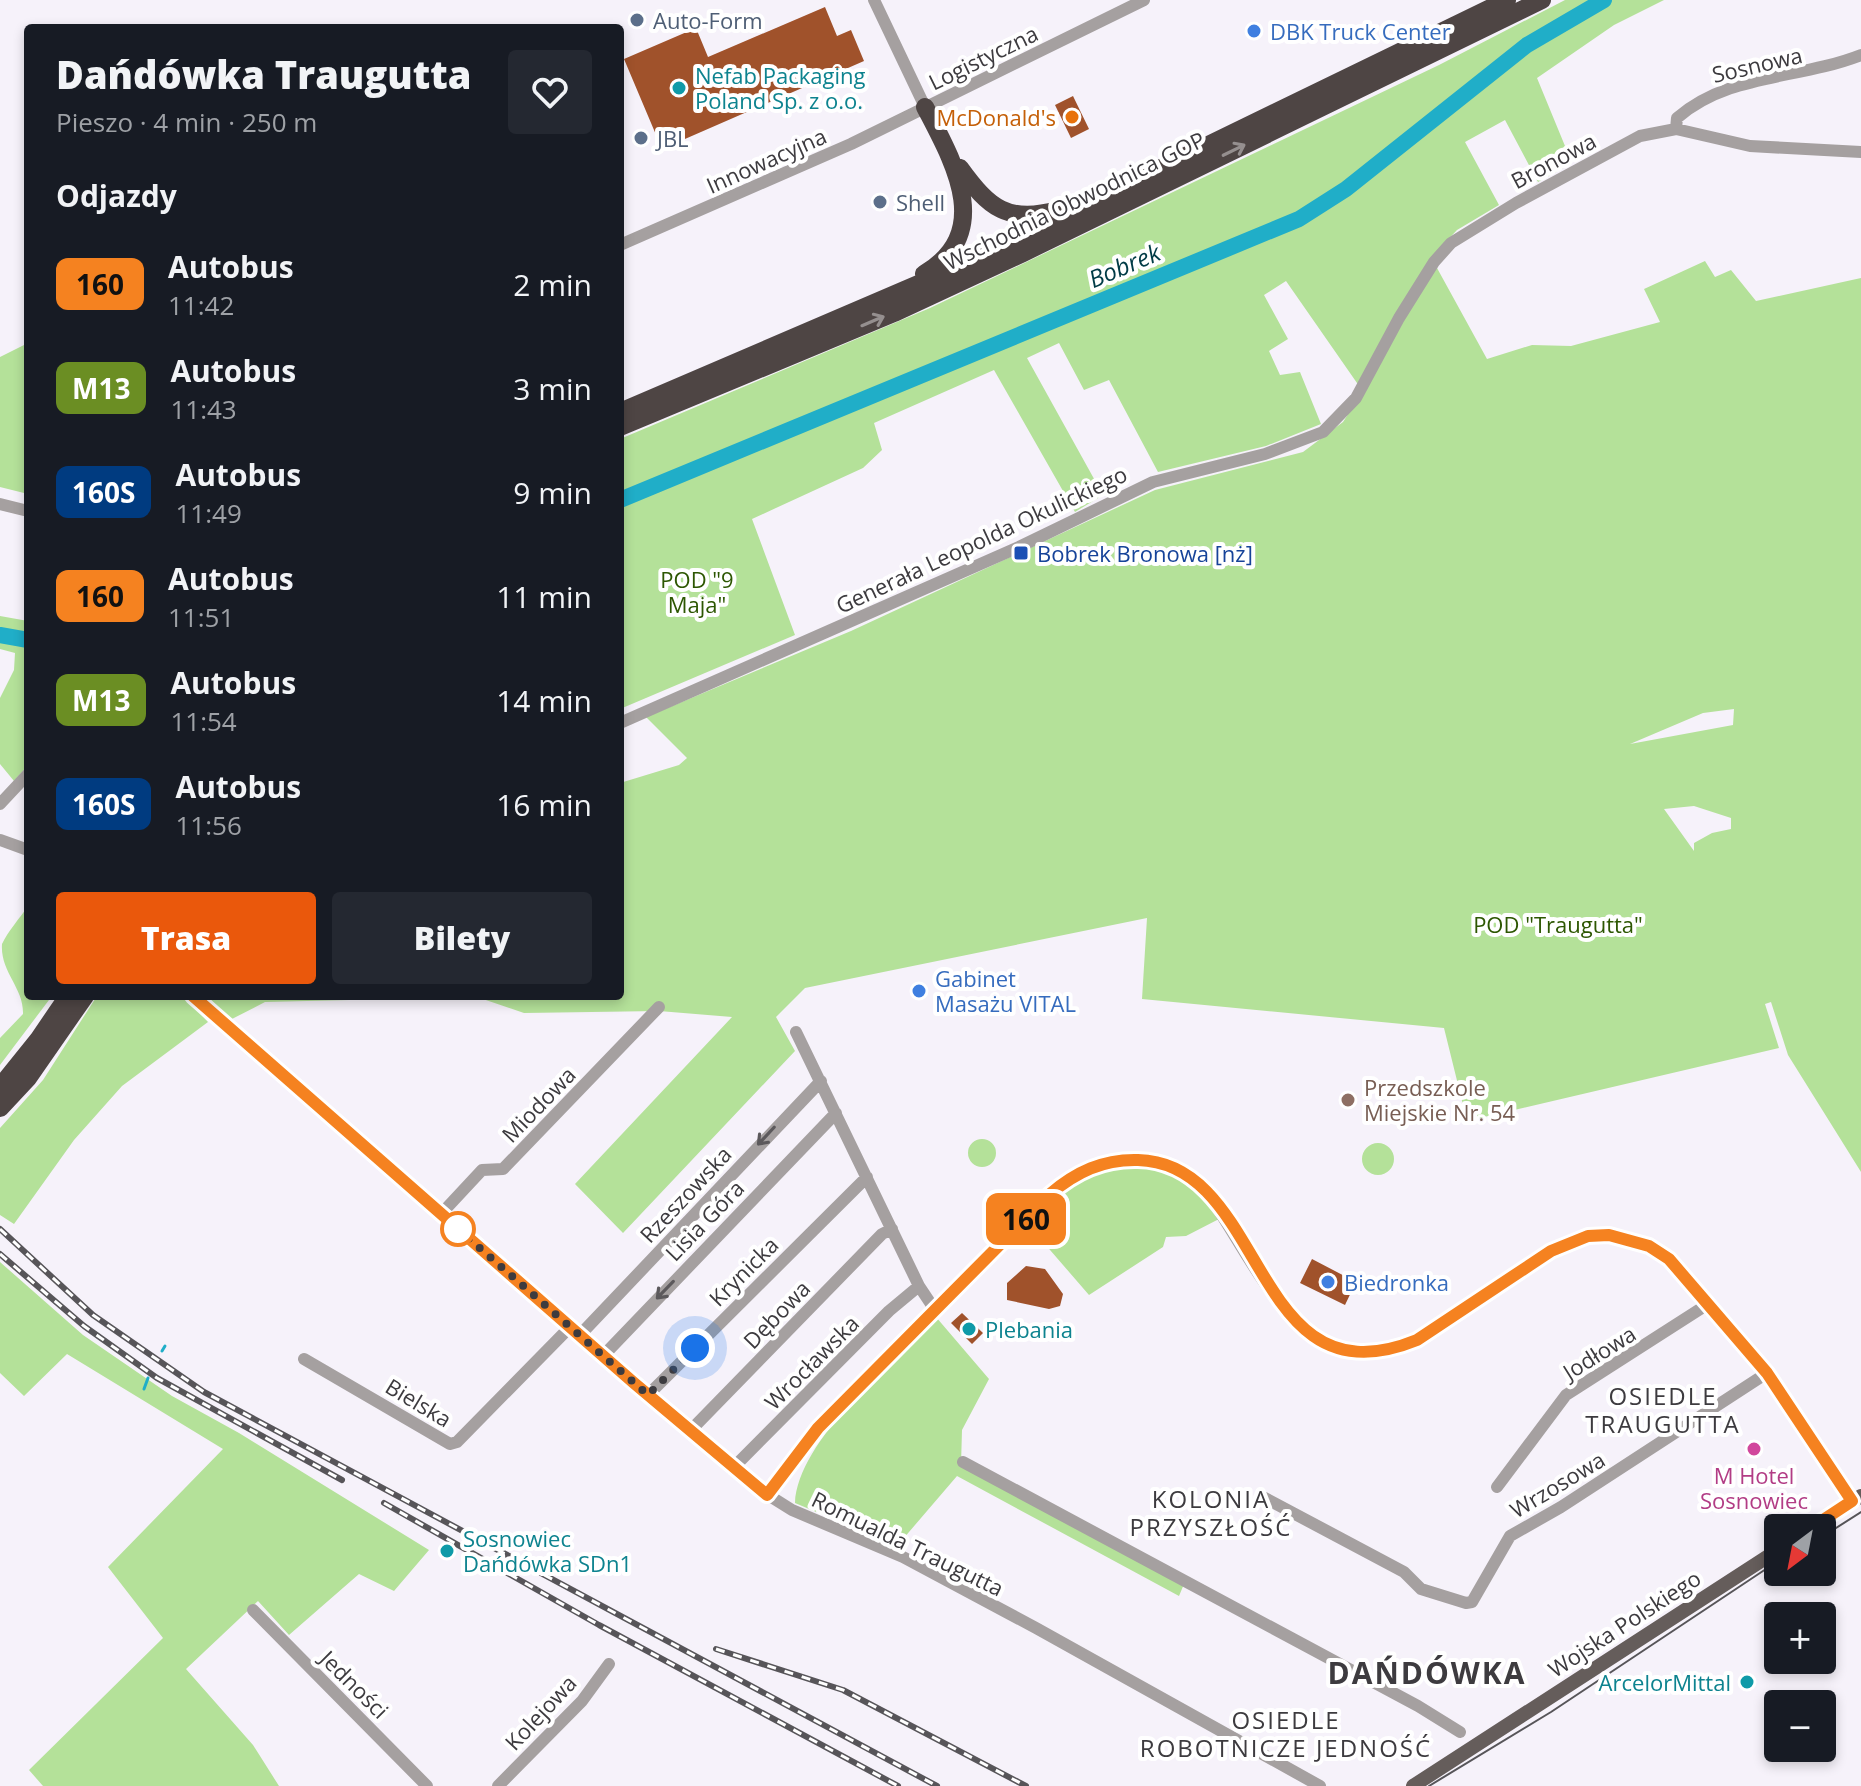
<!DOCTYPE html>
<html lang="pl">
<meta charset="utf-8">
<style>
:root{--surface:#171b24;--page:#242831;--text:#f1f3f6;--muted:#9ea1a6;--accent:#ea580c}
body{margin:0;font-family:"Open Sans",sans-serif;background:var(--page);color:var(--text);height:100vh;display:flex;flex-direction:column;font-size:30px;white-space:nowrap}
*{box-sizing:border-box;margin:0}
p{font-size:26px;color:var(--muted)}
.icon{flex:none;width:44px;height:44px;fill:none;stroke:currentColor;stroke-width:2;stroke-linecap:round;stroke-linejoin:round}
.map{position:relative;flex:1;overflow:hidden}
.sheet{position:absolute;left:24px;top:24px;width:600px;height:976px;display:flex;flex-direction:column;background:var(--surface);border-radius:8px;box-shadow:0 4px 12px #0003}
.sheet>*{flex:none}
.badge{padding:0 16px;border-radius:12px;font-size:28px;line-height:52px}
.needle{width:52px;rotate:212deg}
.buttons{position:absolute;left:1764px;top:1514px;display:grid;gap:16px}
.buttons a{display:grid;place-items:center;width:72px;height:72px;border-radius:8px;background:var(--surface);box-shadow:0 4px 12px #0003;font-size:40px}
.you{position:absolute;width:40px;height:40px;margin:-20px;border:6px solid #fff;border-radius:50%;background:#1a73e8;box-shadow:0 0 0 12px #1a73e833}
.map>.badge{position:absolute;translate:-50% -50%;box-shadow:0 0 0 4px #fff}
h2{padding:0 32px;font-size:30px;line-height:72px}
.round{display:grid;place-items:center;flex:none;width:84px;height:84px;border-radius:8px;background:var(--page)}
.summary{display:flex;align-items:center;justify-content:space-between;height:136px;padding:0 32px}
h1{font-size:38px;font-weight:800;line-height:60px}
.action{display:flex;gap:16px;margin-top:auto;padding:16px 32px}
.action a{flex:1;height:92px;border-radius:8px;background:var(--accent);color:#fff;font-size:32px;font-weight:800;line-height:92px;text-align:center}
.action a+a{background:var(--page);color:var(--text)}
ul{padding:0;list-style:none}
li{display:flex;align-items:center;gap:24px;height:104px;padding:0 32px}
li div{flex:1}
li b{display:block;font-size:30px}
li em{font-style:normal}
li .badge{min-width:88px;font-weight:700;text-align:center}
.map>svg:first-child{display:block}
.green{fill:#b4e199;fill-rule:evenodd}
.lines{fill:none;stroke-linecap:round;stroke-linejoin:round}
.stream{stroke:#20aec8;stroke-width:3}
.river{stroke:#20aec8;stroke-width:16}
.building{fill:#a0522b}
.minor{stroke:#a5a0a0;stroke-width:12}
.major{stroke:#655d5b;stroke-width:14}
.highway{stroke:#4e4544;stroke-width:18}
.tram{stroke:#575559;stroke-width:2}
.rail-casing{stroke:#575559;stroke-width:6}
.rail{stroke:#fff;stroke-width:3;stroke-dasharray:9;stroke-linecap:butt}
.oneway{stroke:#958f8f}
.oneway2{stroke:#5c595c}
.line-casing{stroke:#fff;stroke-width:18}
.line{stroke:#f58220;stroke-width:12}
.walk{stroke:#3d3b3f;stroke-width:8;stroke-dasharray:0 14.4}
.service-dot{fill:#5c6f8a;stroke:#fff;stroke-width:3}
.shop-dot{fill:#3f7fe0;stroke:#fff;stroke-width:3}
.culture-dot{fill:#0f9aa8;stroke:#fff;stroke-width:3}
.food-dot{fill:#e8710a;stroke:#fff;stroke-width:3}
.transit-dot{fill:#1a4fb4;stroke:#fff;stroke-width:3}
.education-dot{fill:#8d6e63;stroke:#fff;stroke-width:3}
.stop-dot{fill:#fff;stroke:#f58220;stroke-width:4}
.hotel-dot{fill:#d1479c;stroke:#fff;stroke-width:3}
.labels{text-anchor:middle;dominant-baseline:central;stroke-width:8;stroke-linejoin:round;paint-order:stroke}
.service-label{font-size:22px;fill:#4e5e75;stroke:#fff;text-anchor:start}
.shop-label{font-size:22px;fill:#366cbe;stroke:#fff;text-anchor:start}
.street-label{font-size:22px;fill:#3d3b3f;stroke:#fff}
.culture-label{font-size:22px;fill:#0d838f;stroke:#fff;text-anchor:start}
.food-label{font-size:22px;fill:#c56008;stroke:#fff;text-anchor:end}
.transit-label{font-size:22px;fill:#164399;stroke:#fff;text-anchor:start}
.park-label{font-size:22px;fill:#2d5702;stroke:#fff}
.education-label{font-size:22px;fill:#785e54;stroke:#fff;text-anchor:start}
.hotel-label{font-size:22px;fill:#b23c85;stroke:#fff}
.water-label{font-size:24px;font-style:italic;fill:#003b46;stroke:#fff}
.neighbourhood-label{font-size:24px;letter-spacing:2px;fill:#3d3b3f;stroke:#fff}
.district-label{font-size:30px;font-weight:bold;letter-spacing:2px;fill:#3d3b3f;stroke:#fff}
</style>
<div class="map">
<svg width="1861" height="1786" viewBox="0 0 1861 1786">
<rect width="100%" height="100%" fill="#f6f2fa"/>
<path class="green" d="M1565,0H1664L1614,25L1537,78L1572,163L1538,182L1505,120L1465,142L1499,205L1457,230L1429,260L1437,268L1487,359L1532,345L1571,346L1660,322L1644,289L1705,261L1715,277L1731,270L1756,301L1861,278V1172L1788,1055L1771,1002L1765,1004L1779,1048L1467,1121L1444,1028L1142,999L1147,918L805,988L776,1017L795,1051L623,1233L575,1184L732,1017L659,1011L524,1013L477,997L265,1002L230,1020L207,996H620V783L679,765L687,758L646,717L851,631L1155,490L1303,452L1343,422L1365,388L1357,383L1286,281L1264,295L1288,339L1269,351L1280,375L1300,372L1321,424L1266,446L1158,472L1109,380L1084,390L1059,343L1027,358L1103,495L1075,512L994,370L874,423L882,450L863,468L752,519L795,635L620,709V439L930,308L1439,65ZM1734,709L1733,725L1630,744L1703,713ZM1694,806L1731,818V829L1712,833L1694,843V851L1664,809Z
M28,343V494L0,487V357Z
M0,616L28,621V765L14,781L0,764V698L14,670L15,653L0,649Z
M28,906V996H52L0,1065V1038L23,1014C24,988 0,972 2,944C8,931 20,918 28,906Z
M97,996H183L208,1022L122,1086L74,1140L14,1224L0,1215V1128L43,1080Z
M968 1153a14 14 0 1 1 28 0a14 14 0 1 1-28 0Z
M1362 1159a16 16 0 1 1 32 0a16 16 0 1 1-32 0Z
M1136,1164C1178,1169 1196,1186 1219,1219L1186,1236L1166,1237L1163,1247L1089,1295L1031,1228C1065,1186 1081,1169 1136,1164Z
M0,1262L83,1335L172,1396L239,1433L429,1550L394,1591L359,1574L289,1635L258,1601L186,1669L253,1745L279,1786H43L29,1770L163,1638L108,1567L223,1449L67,1354L24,1396L0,1373Z
M936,1317L989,1379L962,1430L961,1465L1184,1584L1179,1596L957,1476L897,1546L795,1503C798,1440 893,1362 936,1317Z"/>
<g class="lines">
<path class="stream" d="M162,1351L165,1346
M144,1389L148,1378"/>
<path class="river" d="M620,500L1299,219L1346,189L1527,45L1604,0
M0,635L28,640"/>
</g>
<path class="building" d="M825,7L837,36L851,30L864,61L662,149L624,59L696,28L708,57Z
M1073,96L1089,129L1071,138L1055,105Z
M1312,1259L1356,1282L1345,1305L1300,1283Z
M1026,1266L1045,1269L1063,1294L1060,1306L1049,1309L1007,1300V1283Z
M962,1313L983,1333L972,1344L951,1323Z"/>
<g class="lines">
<path class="minor" d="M874,0L925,107
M1676,129L1677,118C1729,73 1797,80 1861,55
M620,245L851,144L1144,0
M0,504L28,511
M620,723L1019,547L1153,482L1265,454L1323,432L1356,398L1399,318L1434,262L1451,243L1516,203L1640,136L1676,129L1750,146L1861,152
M0,804L28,774
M0,840L28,850
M193,996L749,1483L792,1510L903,1557L1036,1628L1320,1786
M796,1032L919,1286L935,1310
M441,1214L482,1170L503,1169L659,1007
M579,1336L821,1081
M603,1356L836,1113
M304,1359L450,1444L457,1442L570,1327
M648,1395L867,1177
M690,1431L882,1234L892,1229
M963,1462L1418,1706L1460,1732
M732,1469L889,1311L919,1286
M1497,1487L1566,1395L1708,1304
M767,1495L805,1442L1050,1194C1103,1150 1156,1147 1208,1194C1263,1273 1301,1387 1417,1340L1551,1251L1588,1236L1609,1235L1649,1246L1669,1259L1767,1373L1852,1501
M1263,1497L1404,1572L1421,1589L1466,1603L1472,1602L1510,1536L1561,1507L1767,1373
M253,1610L427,1786
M498,1786L582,1701L609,1664"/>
<path class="major" d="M1811,1528L1861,1496
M1413,1786L1778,1550"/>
<path class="highway" d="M960,168C989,208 1008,224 1058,210
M924,274C995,232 953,161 925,107
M620,412L951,270L1507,0
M620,427L894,313L1023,253L1542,0
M0,1087L38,1040L68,996
M0,1108L28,1078L85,996"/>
<path class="tram" d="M1822,1537L1861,1512
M1429,1786L1551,1712L1778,1561"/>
<g class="rail-casing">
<path id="rail" d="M0,1229L93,1315L204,1392L937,1786
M0,1254L84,1326L157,1378L342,1480
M384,1503L599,1625L898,1786
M716,1649L843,1690L1026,1786"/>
</g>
<use href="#rail" class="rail"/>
</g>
<defs><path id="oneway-shaft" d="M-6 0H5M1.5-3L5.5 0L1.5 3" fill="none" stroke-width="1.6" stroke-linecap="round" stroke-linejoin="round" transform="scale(2)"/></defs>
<g class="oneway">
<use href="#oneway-shaft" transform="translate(1234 150) rotate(-26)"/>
<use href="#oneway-shaft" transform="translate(873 321) rotate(-23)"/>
</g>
<g class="oneway2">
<use href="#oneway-shaft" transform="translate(766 1136) rotate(133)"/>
<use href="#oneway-shaft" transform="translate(665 1290) rotate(134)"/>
</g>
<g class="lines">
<g class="line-casing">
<path id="line" d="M193,996L634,1383L767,1495L818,1428L1050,1194C1076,1172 1103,1159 1138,1160C1269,1163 1250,1408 1417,1340L1551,1251L1588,1236L1609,1235L1649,1246L1669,1259L1767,1373L1852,1501L1811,1528"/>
</g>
<use href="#line" class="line"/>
<path class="walk" d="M458,1229L648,1395L695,1348"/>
</g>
<g class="service-dot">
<circle cx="637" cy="20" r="8"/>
<circle cx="641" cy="138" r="8"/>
<circle cx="880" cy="202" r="8"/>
</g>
<g class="shop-dot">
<circle cx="1254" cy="31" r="8"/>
<circle cx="919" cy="991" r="8"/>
<circle cx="1328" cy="1282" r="8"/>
</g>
<g class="culture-dot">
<circle cx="679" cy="88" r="8"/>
<circle cx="969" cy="1329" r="8"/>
<circle cx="447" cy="1551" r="8"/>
<circle cx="1747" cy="1682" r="8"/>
</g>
<circle class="food-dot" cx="1072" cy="117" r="8"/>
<rect class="transit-dot" x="1013" y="545" width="16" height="16" rx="4"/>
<circle class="education-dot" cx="1348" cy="1100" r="8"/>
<circle class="stop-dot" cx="458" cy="1229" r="16"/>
<circle class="hotel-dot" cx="1754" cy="1449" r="8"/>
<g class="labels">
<g class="service-label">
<text x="653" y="20">Auto-Form</text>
<text x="657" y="138">JBL</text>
<text x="896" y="202">Shell</text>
</g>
<g class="shop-label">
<text x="1270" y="31">DBK Truck Center</text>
<text x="935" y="978">Gabinet<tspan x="935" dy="25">Masażu VITAL</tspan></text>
<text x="1344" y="1282">Biedronka</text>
</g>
<g class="street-label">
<text transform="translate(983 57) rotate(-26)">Logistyczna</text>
<text transform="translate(1757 64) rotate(-13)">Sosnowa</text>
<text transform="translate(766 160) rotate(-24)">Innowacyjna</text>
<text transform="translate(1553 160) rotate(-28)">Bronowa</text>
<text transform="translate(1074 200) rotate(-26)">Wschodnia Obwodnica GOP</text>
<text transform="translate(981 539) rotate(-25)">Generała Leopolda Okulickiego</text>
<text transform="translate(538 1104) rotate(-46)">Miodowa</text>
<text transform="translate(685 1194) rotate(-47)">Rzeszowska</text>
<text transform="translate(704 1220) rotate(-46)">Lisia Góra</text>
<text transform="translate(743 1271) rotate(-45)">Krynicka</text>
<text transform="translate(776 1314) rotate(-46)">Dębowa</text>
<text transform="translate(1599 1352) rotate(-32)">Jodłowa</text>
<text transform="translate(811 1362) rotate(-45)">Wrocławska</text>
<text transform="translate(419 1402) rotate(31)">Bielska</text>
<text transform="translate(1557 1484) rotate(-31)">Wrzosowa</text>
<text transform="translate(908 1543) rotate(26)">Romualda Traugutta</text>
<text transform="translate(1624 1623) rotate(-33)">Wojska Polskiego</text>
<text transform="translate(355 1684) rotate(45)">Jedności</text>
<text transform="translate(540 1712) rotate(-47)">Kolejowa</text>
</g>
<g class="culture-label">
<text x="695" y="75">Nefab Packaging<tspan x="695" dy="25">Poland Sp. z o.o.</tspan></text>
<text x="985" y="1329">Plebania</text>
<text x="463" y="1538">Sosnowiec<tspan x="463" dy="25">Dańdówka SDn1</tspan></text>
<text x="1731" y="1682" text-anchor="end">ArcelorMittal</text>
</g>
<g class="food-label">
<text x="1056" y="117">McDonald's</text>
</g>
<g class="transit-label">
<text x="1037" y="553">Bobrek Bronowa [nż]</text>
</g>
<g class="park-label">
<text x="697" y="579">POD "9<tspan x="697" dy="25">Maja"</tspan></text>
<text x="1558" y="924">POD "Traugutta"</text>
</g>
<g class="education-label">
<text x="1364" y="1087">Przedszkole<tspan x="1364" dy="25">Miejskie Nr. 54</tspan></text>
</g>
<g class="hotel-label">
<text x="1754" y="1475">M Hotel<tspan x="1754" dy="25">Sosnowiec</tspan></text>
</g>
<g class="water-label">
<text transform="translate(1124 265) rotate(-23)">Bobrek</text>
</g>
<g class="neighbourhood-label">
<text x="1663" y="1395">OSIEDLE<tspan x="1663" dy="28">TRAUGUTTA</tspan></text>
<text x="1211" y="1498">KOLONIA<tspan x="1211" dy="28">PRZYSZŁOŚĆ</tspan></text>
<text x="1286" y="1719">OSIEDLE<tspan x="1286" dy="28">ROBOTNICZE JEDNOŚĆ</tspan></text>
</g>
<g class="district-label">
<text x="1427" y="1672">DAŃDÓWKA</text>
</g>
</g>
</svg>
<div class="buttons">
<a><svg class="needle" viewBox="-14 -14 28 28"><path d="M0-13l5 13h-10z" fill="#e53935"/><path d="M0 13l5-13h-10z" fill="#9ea1a6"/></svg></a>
<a>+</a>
<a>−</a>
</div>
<div class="you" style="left:695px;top:1348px"></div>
<b class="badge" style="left:1026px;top:1219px;background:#f58220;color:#111">160</b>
<section class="sheet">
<div class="summary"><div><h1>Dańdówka Traugutta</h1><p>Pieszo · 4 min · 250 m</p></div><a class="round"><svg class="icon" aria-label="heart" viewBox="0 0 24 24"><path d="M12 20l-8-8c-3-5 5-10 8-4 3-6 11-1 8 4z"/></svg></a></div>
<h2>Odjazdy</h2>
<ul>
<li><span class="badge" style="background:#f58220;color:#111">160</span><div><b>Autobus</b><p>11:42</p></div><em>2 min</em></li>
<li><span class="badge" style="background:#6b8e23;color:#fff">M13</span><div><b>Autobus</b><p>11:43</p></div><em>3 min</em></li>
<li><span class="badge" style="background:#003b80;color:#fff">160S</span><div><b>Autobus</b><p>11:49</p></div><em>9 min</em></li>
<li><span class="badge" style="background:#f58220;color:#111">160</span><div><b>Autobus</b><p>11:51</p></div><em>11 min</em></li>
<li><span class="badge" style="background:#6b8e23;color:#fff">M13</span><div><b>Autobus</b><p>11:54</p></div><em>14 min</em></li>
<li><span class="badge" style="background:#003b80;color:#fff">160S</span><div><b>Autobus</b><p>11:56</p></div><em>16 min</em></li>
</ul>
<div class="action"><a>Trasa</a><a>Bilety</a></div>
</section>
</div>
